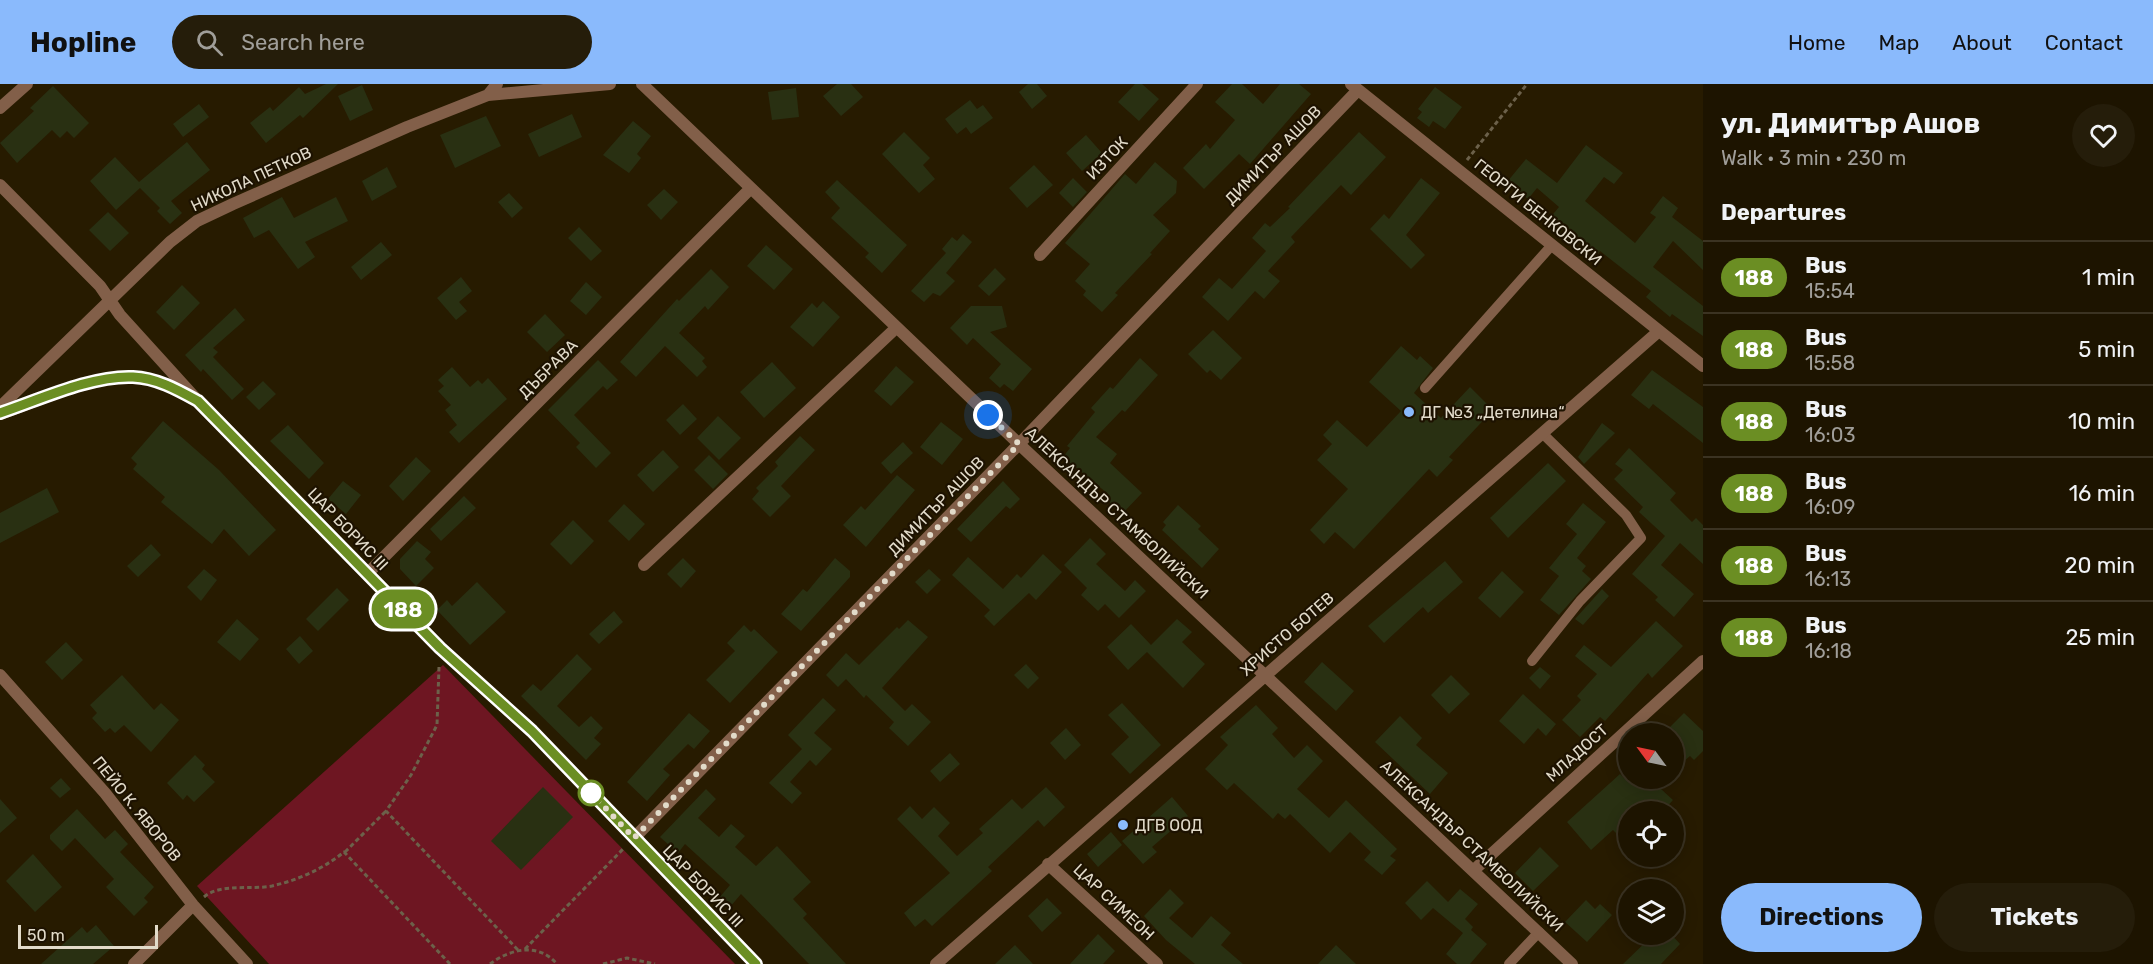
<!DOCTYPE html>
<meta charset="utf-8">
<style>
:root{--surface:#1d1400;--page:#251d0a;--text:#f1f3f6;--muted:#a09e99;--line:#3b3322;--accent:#8abafc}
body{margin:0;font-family:Rubik,sans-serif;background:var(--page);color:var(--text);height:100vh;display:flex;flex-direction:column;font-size:22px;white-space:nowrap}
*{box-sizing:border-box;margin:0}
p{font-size:20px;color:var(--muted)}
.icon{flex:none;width:33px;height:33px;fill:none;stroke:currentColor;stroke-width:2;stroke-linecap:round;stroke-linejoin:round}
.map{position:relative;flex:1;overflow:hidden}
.panel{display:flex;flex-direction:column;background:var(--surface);width:450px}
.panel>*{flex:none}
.badge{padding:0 12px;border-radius:20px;font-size:21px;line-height:39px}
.needle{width:39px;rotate:303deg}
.tools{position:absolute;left:1618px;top:639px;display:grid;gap:12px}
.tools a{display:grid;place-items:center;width:66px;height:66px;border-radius:50%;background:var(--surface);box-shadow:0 3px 15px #0003,0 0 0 2px var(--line);font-size:30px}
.scale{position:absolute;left:18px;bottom:15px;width:140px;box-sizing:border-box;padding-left:6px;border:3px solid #e2dbca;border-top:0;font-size:16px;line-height:21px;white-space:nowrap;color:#e2dbca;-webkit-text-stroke:4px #1d1200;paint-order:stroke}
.you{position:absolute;width:30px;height:30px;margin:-15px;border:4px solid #fff;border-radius:50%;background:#1a73e8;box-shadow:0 0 0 9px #1a73e833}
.map>.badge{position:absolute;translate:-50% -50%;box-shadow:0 0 0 3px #fff}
h2{padding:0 18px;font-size:22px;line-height:54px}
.round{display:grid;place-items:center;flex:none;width:63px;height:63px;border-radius:32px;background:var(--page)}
.headline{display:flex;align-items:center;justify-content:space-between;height:102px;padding:0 18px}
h1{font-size:28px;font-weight:700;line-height:45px}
.primary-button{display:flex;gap:12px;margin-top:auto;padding:12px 18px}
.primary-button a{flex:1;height:69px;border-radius:36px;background:var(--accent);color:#111;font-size:24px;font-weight:700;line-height:69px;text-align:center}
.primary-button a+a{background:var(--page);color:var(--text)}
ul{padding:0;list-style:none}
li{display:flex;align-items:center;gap:18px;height:72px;padding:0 18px;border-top:2px solid var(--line)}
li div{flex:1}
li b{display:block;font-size:22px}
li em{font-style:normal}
li .badge{min-width:66px;font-weight:700;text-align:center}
header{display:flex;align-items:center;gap:36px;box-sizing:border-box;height:84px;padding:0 30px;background:var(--accent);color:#111}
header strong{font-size:28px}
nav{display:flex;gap:33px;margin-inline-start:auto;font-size:21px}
.search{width:420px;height:54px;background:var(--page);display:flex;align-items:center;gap:15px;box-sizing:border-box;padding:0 21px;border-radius:33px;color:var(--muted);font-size:22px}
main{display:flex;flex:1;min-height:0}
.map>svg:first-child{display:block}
.green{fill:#6e1622}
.building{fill:#293012}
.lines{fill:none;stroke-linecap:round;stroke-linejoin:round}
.path{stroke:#6c614a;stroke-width:3;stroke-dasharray:4.5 3;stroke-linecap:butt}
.service{stroke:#825f49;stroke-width:10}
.minor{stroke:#825f49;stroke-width:12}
.line-casing{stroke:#fff;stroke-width:14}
.line{stroke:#6b8e23;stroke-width:9}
.walk{stroke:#e2dbca;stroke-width:6;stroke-dasharray:0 10.8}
.poi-dot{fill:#8abafc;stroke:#1d1200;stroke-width:2}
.stop-dot{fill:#fff;stroke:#6b8e23;stroke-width:3}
.labels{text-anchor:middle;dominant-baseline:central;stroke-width:4.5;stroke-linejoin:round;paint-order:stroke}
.street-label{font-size:16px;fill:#e2dbca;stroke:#1d1200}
.poi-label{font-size:16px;fill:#e2dbca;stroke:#1d1200;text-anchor:start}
</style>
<header>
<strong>Hopline</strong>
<div class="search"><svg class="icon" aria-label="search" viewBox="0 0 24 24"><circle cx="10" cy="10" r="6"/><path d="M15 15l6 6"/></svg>Search here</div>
<nav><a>Home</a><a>Map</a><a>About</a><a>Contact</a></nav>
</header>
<main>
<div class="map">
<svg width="1703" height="880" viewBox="0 0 1703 880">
<rect width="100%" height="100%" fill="#271b00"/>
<path class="green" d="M443,581L735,880H269L197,802Z"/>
<path class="building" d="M326,0H338L303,34L300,31L266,59L250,39L270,23L273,27L299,3L305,10Z
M837,0H851L863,13L841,32L823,12Z
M1028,0H1037L1047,12L1032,25L1019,8Z
M1135,0H1142L1159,15L1139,37L1118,18Z
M1232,0H1242L1263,20L1280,0H1299L1311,10L1250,80L1239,70L1204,105L1183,84L1206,60L1210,65L1235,36L1215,18Z
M362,1L373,26L350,37L338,12Z
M53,2L89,39L74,54L67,47L60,54L52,46L17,79L0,59L34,27L30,24Z
M1435,3L1462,23L1445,45L1433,37L1429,43L1417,34L1422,28L1418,25Z
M796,4L799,33L772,36L768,8Z
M970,16L977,25L983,21L993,34L971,50L966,43L957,50L945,35Z
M199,20L209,33L183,53L173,40Z
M572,30L582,53L539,73L528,50Z
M486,32L501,62L455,84L440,51Z
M633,37L651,52L637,70L641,74L629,89L603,71Z
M904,48L930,74L923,81L935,95L919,109L882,70Z
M1359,48L1386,73L1351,111L1341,101L1291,153L1295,158L1268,187L1280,197L1264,215L1255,207L1228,237L1202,213L1219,194L1232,205L1266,167L1252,154L1265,139L1270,143L1290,124L1288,123Z
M1086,51L1102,69L1082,87L1066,69Z
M187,58L210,86L171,117L182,129L170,140L157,127L160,124L140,104L116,126L90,97L115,73L139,98Z
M1586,61L1623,89L1614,100L1604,93L1585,117L1635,159L1656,133L1650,129L1663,112L1678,124L1672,133L1703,157V186L1673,157L1653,183L1703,222V252L1672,230L1670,233L1646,213L1651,207L1600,167L1598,170L1565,142L1558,152L1544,141L1559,123L1537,104L1528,115L1507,98L1526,75L1557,99Z
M1155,78L1177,97L1176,109L1153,131L1170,147L1150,169L1152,170L1115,209L1118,211L1102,228L1083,211L1086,207L1075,197L1090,180L1065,159L1125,90L1136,100Z
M1034,81L1053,101L1027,124L1009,104Z
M387,83L397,103L372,117L362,97Z
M1073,94L1087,108L1073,123L1059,109Z
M1421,94L1440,109L1406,151L1425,171L1411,185L1370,145L1384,130L1389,135Z
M837,96L907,161L882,189L865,173L869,169L831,134L840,124L825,108Z
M664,105L678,118L661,136L647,121Z
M509,109L523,124L512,134L498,118Z
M282,113L294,134L336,113L348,137L305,158L315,173L298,185L269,146L254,154L243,134Z
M108,128L129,149L110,167L89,146Z
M579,143L602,167L591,177L568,154Z
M963,150L972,158L946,189L955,197L940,212L933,209L924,218L911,207L946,169L942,165L952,153L957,157Z
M381,158L392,171L361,196L351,183Z
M766,161L793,185L774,206L747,182Z
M995,184L1006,195L989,212L978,202Z
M711,185L729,203L708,226L705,222L679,249L705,274L702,277L707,283L697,293L665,262L636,293L620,278L677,215L679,217Z
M461,193L472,207L459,218L467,227L456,236L437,214Z
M586,198L602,213L586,231L570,217Z
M182,201L200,219L174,246L156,228Z
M823,217L840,233L813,263L790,243L812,219L817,224Z
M971,222H1002L1007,243L990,248L1032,285L1013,307L1004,300L1000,304L989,294L1001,280L973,254L967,261L950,244Z
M235,224L245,236L213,264L218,268L213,273L244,305L232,316L203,285L201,288L185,271Z
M545,230L565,251L547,268L527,248Z
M1213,246L1242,274L1221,296L1210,286L1207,289L1188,270Z
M1401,262L1417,276L1420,272L1433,284L1414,309L1441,334L1470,303L1493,326L1449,373L1453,376L1437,393L1429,385L1354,465L1335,448L1324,460L1310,446L1348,405L1317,376L1332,360L1323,351L1337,336L1367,363L1401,327L1369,298Z
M1140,274L1158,291L1125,328L1122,326L1096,353L1117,370L1110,379L1142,409L1122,430L1103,412L1107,409L1063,373L1070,364L1067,362L1095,328L1091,324L1110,303L1113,305Z
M598,276L618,296L607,306L603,302L574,331L611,369L596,384L576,363L580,359L548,326Z
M772,278L796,304L764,334L740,308Z
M896,282L914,298L891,322L874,307Z
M452,283L470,303L478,296L482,300L488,294L507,315L459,359L449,348L457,341L445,326L451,321L438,307L444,302L438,296Z
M1652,286L1703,323V359L1653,320L1649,325L1631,311Z
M263,297L276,310L259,326L246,313Z
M683,320L697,335L680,351L666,336Z
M718,332L741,354L719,376L697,354Z
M163,337L219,386L276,446L249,472L224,445L212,460L161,418L165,413L133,385L137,380L131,374Z
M941,338L963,355L942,381L920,363Z
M1602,339L1615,349L1584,380L1578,373Z
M288,341L324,379L309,395L270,357Z
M800,352L815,366L781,402L791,412L770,433L752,415L759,407L756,404L778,382L775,378Z
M903,358L913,369L891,390L881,379Z
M1629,364L1676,409L1670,416L1692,438L1696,434L1703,441V480L1680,459L1661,481L1694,510L1674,533L1655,516L1658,513L1632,490L1665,452L1639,428L1643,423L1614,395L1623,386L1615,380Z
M663,366L679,383L653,408L637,391Z
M709,371L728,390L713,405L694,386Z
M416,373L431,387L403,417L389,402Z
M1548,379L1566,397L1508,454L1490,434Z
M897,391L915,406L866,463L843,441L861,422L865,426Z
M343,397L361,411L346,430L328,415Z
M1003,397L1020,415L1010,425L1006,422L971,458L957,445Z
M47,404L59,428L0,459V429Z
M464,412L476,424L441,457L430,445Z
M1583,419L1606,438L1577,474L1586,482L1582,487L1591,495L1559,531L1540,516L1559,492L1549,484L1577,450L1566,440Z
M624,420L645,440L629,457L608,437Z
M1178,421L1201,442L1198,445L1219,465L1202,484L1162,446L1166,441L1163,438Z
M573,436L594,457L571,481L550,460Z
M1090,454L1106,470L1096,480L1125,507L1135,496L1146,507L1119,534L1105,520L1098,527L1081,511L1087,504L1064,481Z
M417,457L431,468L425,475L434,484L416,502L400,485V475Z
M151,460L161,471L138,493L127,482Z
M1043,470L1062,488L1036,516L1029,509L994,542L984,532L990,526L952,491L968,473L1003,505L1017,490L1021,494Z
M683,474L696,487L681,504L667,490Z
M835,474L850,487V493L801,547L781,530L803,505L807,508Z
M1445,477L1463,498L1428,529L1423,523L1384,559L1368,542Z
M204,485L217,496L201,517L187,503Z
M929,485L941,496L927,510L915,498Z
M1502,487L1524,508L1500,534L1478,514Z
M477,498L506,528L470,561L437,526L447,516L452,522Z
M337,504L349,516L318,547L306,535Z
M1602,505L1609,512L1583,541L1575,535Z
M614,527L623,538L599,560L589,550Z
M237,535L259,555L240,577L217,558Z
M1177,535L1192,548L1182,558L1205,580L1183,604L1147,568L1128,586L1107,563L1131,540L1151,561Z
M908,536L928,553L882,604L905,627L912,620L931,638L908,662L889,644L894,638L866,611L864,614L846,595L838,603L826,591L846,569L859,581L897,543L899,545Z
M1656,537L1683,562L1652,594L1648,589L1605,637L1600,633L1580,653L1562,636L1581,616L1577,612L1597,590L1575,572L1584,561L1611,583Z
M744,541L751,548L754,545L778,568L730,619L706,596L735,567L727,559Z
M300,552L313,567L299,580L286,565Z
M66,558L83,576L62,596L45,578Z
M577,570L592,585L557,622L579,643L591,632L603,644L594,654L601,660L586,676L521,612L533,600L541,607Z
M1322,578L1354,607L1336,627L1304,598Z
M1026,580L1039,594L1028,605L1014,591Z
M1540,583L1551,592L1540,605L1529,594Z
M122,591L154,626L161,619L179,636L151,668L124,641L115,649L110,644L105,648L92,634L97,629L90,621Z
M1451,591L1470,610L1449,630L1431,611Z
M1523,610L1556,640L1546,652L1538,644L1524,660L1499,637Z
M823,614L836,626L814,649L832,665L816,682L810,676L790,698L802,709L792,720L769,699L802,665L788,651Z
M1122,619L1161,661L1130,690L1111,670L1129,653L1108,631Z
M1256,621L1278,644L1272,650L1294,674L1307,661L1323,677L1297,705L1329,734L1346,716L1397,765L1390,772L1396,776L1382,791L1364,776L1371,768L1350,748L1330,769L1290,730L1285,735L1278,729L1273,735L1234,699L1227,706L1205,685L1228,661L1220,653Z
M689,629L710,647L694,665L688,660L663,685L670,691L647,717L627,698Z
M1684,629L1703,647V667L1694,676L1690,672L1674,686V650L1665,648Z
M1400,632L1422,654L1416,661L1448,689L1430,710L1375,658Z
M1066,644L1081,661L1065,676L1050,659Z
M950,669L960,680L940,698L930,687Z
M195,671L205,681L202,685L215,698L194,718L187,711L183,716L167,699Z
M1620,690L1624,694H1649L1673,716L1662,728H1629V762L1613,746L1591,766L1567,738Z
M61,694L71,705L60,714L50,704Z
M543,703L573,733L521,786L491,757Z
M1046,703L1065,723L1044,743L1038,736L988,783L992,787L932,842L925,835L915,843L904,829L950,789L897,735L910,722L922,735L934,723L950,739L938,752L957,772L983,749L979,745L1012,715L1022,725Z
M706,705L716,715L698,734L719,753L731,740L745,752L735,763L756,782L777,762L811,798L793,815L807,830L803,834L846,880H809L741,810L730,823L719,814L730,801L685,760L678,769L660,753Z
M1172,713L1188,732L1152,763L1157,768L1143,780L1122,757Z
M0,715L17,734L0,749Z
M77,725L105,755L115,746L128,760L120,768L154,803L144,814L148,818L134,832L106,803L114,795L75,754L62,767L50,755V751Z
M1111,748L1122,761L1098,783L1087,770Z
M1540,763L1559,782L1533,807L1515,789Z
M33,770L62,803L35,828L6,797Z
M1427,797L1448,818L1460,805L1478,820L1465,835L1473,843L1471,846L1487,860L1470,880H1457L1446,870L1463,849L1433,824L1421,836L1405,819Z
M1170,805L1184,819L1169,834L1192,854L1211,832L1231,849L1221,861L1243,880H1195L1166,856L1144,832Z
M1047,814L1062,829L1042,848L1028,832Z
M1586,816L1595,825L1600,820L1612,831L1587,858L1565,838Z
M96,841L114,862L93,880H41L82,843L87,849Z
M1098,850L1115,867L1103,880H1070Z
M1654,850H1671L1680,860L1661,880H1623Z
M1015,861L1033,880H995Z
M1336,861L1356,880H1318Z"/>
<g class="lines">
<path class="path" d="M1467,76L1527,0
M439,583L437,641L411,691L386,727L518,866
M345,768L386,727
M204,813C220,799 251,806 272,802C298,796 323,785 344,768L450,880
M525,865L624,764
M490,880C510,865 538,858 557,880
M603,880L627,874L655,880"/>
<path class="service" d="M1425,304L1552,161
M1532,577L1580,517L1641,454L1626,431L1542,349
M1509,880L1539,848"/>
<path class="minor" d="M642,0L1019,360L1572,880
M1351,0L1703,282
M488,11L610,0
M0,24L27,0
M0,101L100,202L120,231L198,317L440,564L532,647L756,880
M1040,171L1197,0
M0,323L170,158L197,137L233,120L407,43L488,11L497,0
M0,330C41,316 88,292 133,293C152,293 172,303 189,312
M644,481L896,244
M368,489L750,105
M0,591L105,709L193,821L247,880
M634,754L1019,360L1358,6
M1048,780L1157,880
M1474,786L1703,577
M134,880L193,821
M936,880L1659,247"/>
</g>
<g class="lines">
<g class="line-casing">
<path id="line" d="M0,329C39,316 92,291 133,293C157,294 178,306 198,317L440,564L532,647L756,880"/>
</g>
<use href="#line" class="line"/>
<path class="walk" d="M591,709L634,754L1019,360L988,331"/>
</g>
<g class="poi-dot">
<circle cx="1409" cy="328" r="6"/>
<circle cx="1123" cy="741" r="6"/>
</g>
<circle class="stop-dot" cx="591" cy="709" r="12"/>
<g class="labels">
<g class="street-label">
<text transform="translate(1273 71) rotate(-46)">ДИМИТЪР АШОВ</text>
<text transform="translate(1107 74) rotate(-47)">ИЗТОК</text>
<text transform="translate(251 95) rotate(-25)">НИКОЛА ПЕТКОВ</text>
<text transform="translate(1538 128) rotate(39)">ГЕОРГИ БЕНКОВСКИ</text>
<text transform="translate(548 285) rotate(-45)">ДЪБРАВА</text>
<text transform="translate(936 422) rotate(-46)">ДИМИТЪР АШОВ</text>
<text transform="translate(1117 429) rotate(43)">АЛЕКСАНДЪР СТАМБОЛИЙСКИ</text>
<text transform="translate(348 445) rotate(46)">ЦАР БОРИС III</text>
<text transform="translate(1287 550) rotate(-41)">ХРИСТО БОТЕВ</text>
<text transform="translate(1577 669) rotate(-42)">МЛАДОСТ</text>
<text transform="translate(137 725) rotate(51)">ПЕЙО К. ЯВОРОВ</text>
<text transform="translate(1472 762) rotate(43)">АЛЕКСАНДЪР СТАМБОЛИЙСКИ</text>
<text transform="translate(703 802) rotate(46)">ЦАР БОРИС III</text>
<text transform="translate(1114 818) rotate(43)">ЦАР СИМЕОН</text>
</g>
<g class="poi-label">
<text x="1421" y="328">ДГ №3 „Детелина“</text>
<text x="1135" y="741">ДГВ ООД</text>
</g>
</g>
</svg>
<div class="tools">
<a><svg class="needle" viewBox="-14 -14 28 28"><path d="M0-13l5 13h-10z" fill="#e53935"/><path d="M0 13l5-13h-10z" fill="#a09e99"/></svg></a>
<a><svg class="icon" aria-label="locate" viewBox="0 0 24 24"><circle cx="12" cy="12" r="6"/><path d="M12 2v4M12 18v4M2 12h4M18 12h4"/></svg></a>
<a><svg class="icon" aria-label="layers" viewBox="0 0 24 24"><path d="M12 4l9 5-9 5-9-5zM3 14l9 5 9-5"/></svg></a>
</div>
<div class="scale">50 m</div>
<div class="you" style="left:988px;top:331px"></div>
<b class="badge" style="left:403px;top:525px;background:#6b8e23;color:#fff">188</b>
</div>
<section class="panel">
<div class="headline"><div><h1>ул. Димитър Ашов</h1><p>Walk · 3 min · 230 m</p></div><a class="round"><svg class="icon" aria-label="heart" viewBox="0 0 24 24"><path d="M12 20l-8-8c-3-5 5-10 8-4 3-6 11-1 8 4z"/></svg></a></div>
<h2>Departures</h2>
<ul>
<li><span class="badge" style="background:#6b8e23;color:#fff">188</span><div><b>Bus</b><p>15:54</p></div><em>1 min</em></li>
<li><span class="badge" style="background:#6b8e23;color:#fff">188</span><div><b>Bus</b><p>15:58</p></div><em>5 min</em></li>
<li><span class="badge" style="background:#6b8e23;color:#fff">188</span><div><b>Bus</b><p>16:03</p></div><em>10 min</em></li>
<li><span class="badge" style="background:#6b8e23;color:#fff">188</span><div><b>Bus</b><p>16:09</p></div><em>16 min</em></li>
<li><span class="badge" style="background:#6b8e23;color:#fff">188</span><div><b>Bus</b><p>16:13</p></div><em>20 min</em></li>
<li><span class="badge" style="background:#6b8e23;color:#fff">188</span><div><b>Bus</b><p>16:18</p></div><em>25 min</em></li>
</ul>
<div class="primary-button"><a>Directions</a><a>Tickets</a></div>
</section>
</main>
